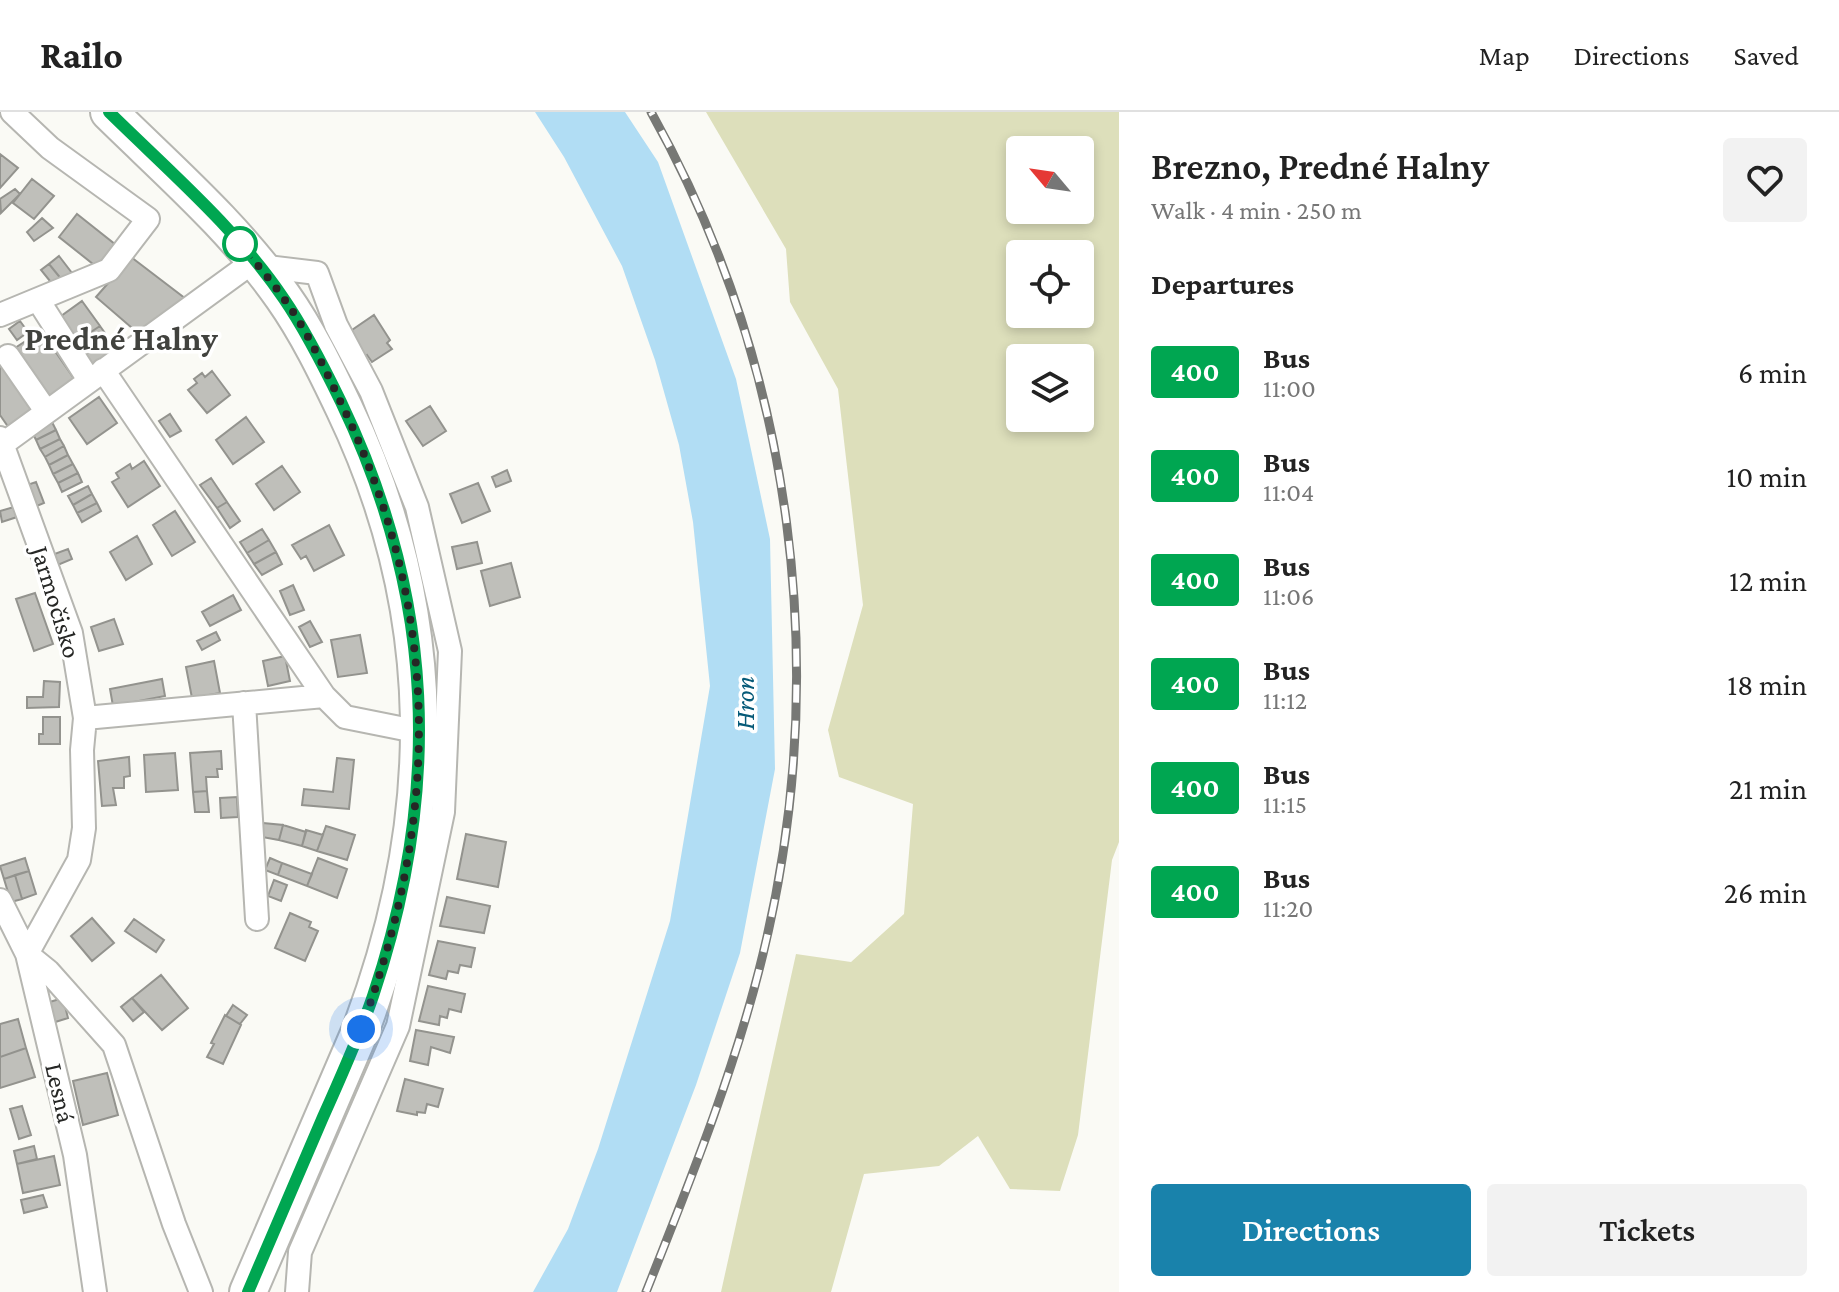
<!DOCTYPE html>
<meta charset="utf-8">
<style>
:root{--surface:#fff;--page:#f2f2f2;--text:#222;--muted:#767676;--line:#e0e0e0;--accent:#1982ab}
body{margin:0;font-family:"Crimson Pro",serif;background:var(--page);color:var(--text);height:100vh;display:flex;flex-direction:column;font-size:30px;white-space:nowrap}
*{box-sizing:border-box;margin:0}
p{font-size:26px;color:var(--muted)}
.icon{flex:none;width:44px;height:44px;fill:none;stroke:currentColor;stroke-width:2;stroke-linecap:round;stroke-linejoin:round}
.map{position:relative;flex:1;overflow:hidden}
.side{display:flex;flex-direction:column;background:var(--surface);width:720px}
.side>*{flex:none}
.badge{padding:0 16px;border-radius:6px;font-size:28px;line-height:52px}
.needle{width:52px;rotate:299deg}
.buttons{position:absolute;left:1006px;top:24px;display:grid;gap:16px}
.buttons a{display:grid;place-items:center;width:88px;height:88px;border-radius:8px;background:var(--surface);box-shadow:0 4px 12px #0003;font-size:40px}
.you{position:absolute;width:40px;height:40px;margin:-20px;border:6px solid #fff;border-radius:50%;background:#1a73e8;box-shadow:0 0 0 12px #1a73e833}
.map>.badge{position:absolute;translate:-50% -50%;box-shadow:0 0 0 4px #fff}
h2{padding:0 32px;font-size:30px;line-height:72px}
.round{display:grid;place-items:center;flex:none;width:84px;height:84px;border-radius:8px;background:var(--page)}
.head{display:flex;align-items:center;justify-content:space-between;height:136px;padding:0 32px}
h1{font-size:38px;font-weight:600;line-height:60px}
.button{display:flex;gap:16px;margin-top:auto;padding:16px 32px}
.button a{flex:1;height:92px;border-radius:8px;background:var(--accent);color:#fff;font-size:32px;font-weight:600;line-height:92px;text-align:center}
.button a+a{background:var(--page);color:var(--text)}
ul{padding:0;list-style:none}
li{display:flex;align-items:center;gap:24px;height:104px;padding:0 32px}
li div{flex:1}
li b{display:block;font-size:30px}
li em{font-style:normal}
li .badge{min-width:88px;font-weight:700;text-align:center}
header{display:flex;align-items:center;gap:48px;box-sizing:border-box;height:112px;padding:0 40px;background:var(--surface);border-bottom:2px solid var(--line)}
header strong{font-size:38px}
nav{display:flex;gap:44px;margin-inline-start:auto;font-size:28px}
main{display:flex;flex:1;min-height:0}
.map>svg:first-child{display:block}
.green{fill:#dddfbb;fill-rule:evenodd}
.water{fill:#b1ddf4}
.building{fill:#bfbfba;stroke:#93938e;stroke-width:2}
.lines{fill:none;stroke-linecap:round;stroke-linejoin:round}
.street-casing{stroke:#b6b6b1;stroke-width:26}
.primary-casing{stroke:#b6b6b1;stroke-width:40}
.street{stroke:#fff;stroke-width:22}
.primary{stroke:#fff;stroke-width:36}
.rail-casing{stroke:#777875;stroke-width:9}
.rail{stroke:#fff;stroke-width:6;stroke-dasharray:18;stroke-linecap:butt}
.line-casing{stroke:#fff;stroke-width:18}
.line{stroke:#00a651;stroke-width:12}
.walk{stroke:#262725;stroke-width:8;stroke-dasharray:0 14.4}
.stop-dot{fill:#fff;stroke:#00a651;stroke-width:4}
.labels{text-anchor:middle;dominant-baseline:central;stroke-width:7;stroke-linejoin:round;paint-order:stroke}
.street-label{font-size:26px;fill:#262725;stroke:#fff}
.water-label{font-size:28px;font-style:italic;fill:#065a78;stroke:#fff}
.district-label{font-size:34px;font-weight:bold;fill:#41423e;stroke:#fff}
</style>
<header>
<strong>Railo</strong>
<nav><a>Map</a><a>Directions</a><a>Saved</a></nav>
</header>
<main>
<div class="map">
<svg width="1119" height="1180" viewBox="0 0 1119 1180">
<rect width="100%" height="100%" fill="#fafaf5"/>
<path class="green" d="M706,0H1119V730L1112,748L1078,1023L1060,1079L1010,1077L978,1024L939,1054L864,1062L831,1180H721L796,842L851,850L904,802L913,692L839,665L828,618L863,493L838,277L790,190L786,137ZM1020,38H1080V98H1020ZM1020,142H1080V202H1020ZM1020,246H1080V306H1020Z"/>
<path class="water" d="M535,0H625L658,50L736,267L770,427L775,657L740,841L696,973L617,1180H533L568,1117L598,1037L670,809L710,574L693,410L679,333L655,248L622,154L564,45Z"/>
<path class="building" d="M0,42L18,56L0,76Z
M32,67L54,84L34,107L13,91Z
M15,77L20,82L1,101L0,87Z
M77,102L116,133L98,156L59,125Z
M42,106L53,116L34,129L27,120Z
M59,144L72,161L62,168L49,152Z
M131,145L186,187L139,222L96,185Z
M49,152L62,168L54,174L41,158Z
M82,189L100,214L74,231L57,207Z
M374,203L390,228L387,231L392,237L372,250L367,243L365,245L349,220Z
M20,209L28,220L17,228L9,217Z
M100,214L117,238L92,256L74,231Z
M41,219L75,268L50,286L15,236Z
M0,251L34,297L9,316L0,303Z
M212,259L230,283L207,301L188,278L197,271L194,267L202,261L205,265Z
M99,285L117,311L87,332L69,306Z
M430,294L446,319L423,334L406,309Z
M170,302L181,319L170,325L159,309Z
M246,305L264,330L233,352L216,328Z
M51,308L56,318L36,328L31,318Z
M56,318L60,327L40,337L36,328Z
M60,327L64,334L45,345L40,337Z
M64,334L68,343L49,353L45,345Z
M68,343L73,352L53,362L49,353Z
M144,349L160,374L128,395L112,370L119,366L116,361L130,352L132,357Z
M73,352L78,361L58,371L53,362Z
M282,354L300,380L274,398L256,372Z
M507,358L511,369L496,375L492,365Z
M78,361L82,370L62,380L58,371Z
M211,366L227,390L217,396L200,373Z
M36,370L44,391L32,396L24,374Z
M478,371L490,399L462,411L450,382Z
M88,374L92,382L73,393L68,384Z
M92,382L97,391L77,401L73,393Z
M227,390L240,409L230,416L217,396Z
M97,391L101,399L82,410L77,401Z
M14,395L17,405L2,410L0,399Z
M175,399L195,430L172,444L153,413Z
M329,413L344,443L314,459L306,444L301,447L292,433Z
M262,417L269,428L247,441L240,430Z
M137,424L152,452L126,468L110,440Z
M269,428L276,440L254,452L247,441Z
M477,430L482,451L457,457L452,435Z
M68,437L72,447L53,455L49,444Z
M276,440L282,452L262,463L254,452Z
M511,451L520,485L490,494L481,459Z
M293,473L304,498L290,503L280,479Z
M35,481L53,532L34,539L16,487Z
M233,483L241,498L210,514L202,500Z
M114,507L123,532L99,539L91,515Z
M310,509L322,530L310,535L299,515Z
M216,520L220,528L202,538L197,529Z
M360,523L367,561L338,565L331,528Z
M285,544L290,569L268,574L263,549Z
M214,549L220,581L192,586L186,555Z
M162,567L165,584L113,594L110,577Z
M44,569L60,570L59,595L27,596V585H43Z
M43,605H60V632H39V622H43Z
M221,639L222,657H217L218,665H206L207,679L193,680L190,641Z
M175,641L178,678L146,680L144,643Z
M129,645L130,664L124,665V676H113L116,693L102,694L98,649Z
M337,646L354,648L349,697L302,693L304,677L333,680Z
M207,679L209,700H195L193,680Z
M237,685L238,705L221,706L220,686Z
M263,711L283,713L279,728L262,725Z
M283,713L306,720L302,734L279,728Z
M326,714L355,723L347,748L317,739Z
M306,718L323,723L317,739L302,734Z
M466,722L506,730L498,775L457,767Z
M25,746L29,759L4,767L0,754Z
M270,746L282,751L278,763L265,758Z
M318,746L347,757L337,786L307,774Z
M282,751L312,762L307,774L278,763Z
M29,759L36,782L22,787L15,763Z
M15,763L22,787L11,790L4,767Z
M274,768L287,773L281,789L268,784Z
M447,785L490,794L484,821L440,814Z
M290,801L311,810L309,815L318,819L305,849L275,836Z
M92,806L114,831L92,849L71,824Z
M134,807L164,828L156,840L125,819Z
M438,829L475,836L471,855L460,853L458,861L448,859L446,867L429,863Z
M161,863L188,896L162,918L132,886Z
M428,874L465,882L461,900L449,897L447,906L440,904L439,913L419,909Z
M63,886L68,906L49,912L43,892Z
M132,886L144,900L133,909L121,895Z
M233,893L247,903L240,912L226,904Z
M225,903L241,913L223,952L207,945L214,932L211,931Z
M18,907L26,936L0,945V912Z
M416,918L454,925L450,941L431,935L428,953L410,949Z
M26,936L35,965L0,976V945Z
M107,961L118,1003L83,1013L73,969Z
M405,967L443,977L438,995L427,992L425,1001L417,1000V1003L397,999Z
M22,994L31,1023L19,1027L10,997Z
M34,1034L37,1047L17,1052L14,1039Z
M54,1044L60,1073L23,1081L17,1052Z
M43,1083L47,1095L24,1101L21,1088Z"/>
<g class="lines">
<g class="street-casing">
<path id="street" d="M259,154L317,161L336,213L371,279L417,395L450,539L443,700L398,914L300,1140L297,1180
M38,188L89,268
M0,203L109,158L148,107L50,36L12,0
M8,244L46,299
M103,258L324,584L345,605L420,620
M0,326L71,521L85,606L324,584
M0,334L254,149
M244,591L257,807
M85,606L82,638L84,716L79,748L27,842L48,859L114,933L174,1112L201,1180
M0,788L27,842L75,1043L95,1180"/>
</g>
<g class="primary-casing">
<path id="primary" d="M109,0C169,59 235,116 283,185C307,219 326,258 344,296C442,501 440,707 361,917L248,1180"/>
</g>
<use href="#street" class="street"/>
<use href="#primary" class="primary"/>
<g class="rail-casing">
<path id="rail" d="M646,1180C690,1069 735,958 763,842C832,558 794,256 651,0"/>
</g>
<use href="#rail" class="rail"/>
</g>
<g class="lines">
<g class="line-casing">
<path id="line" d="M109,0C169,59 237,117 284,187C306,219 324,255 341,290C435,486 442,678 373,884C359,925 341,965 323,1005C298,1063 273,1122 248,1180"/>
</g>
<use href="#line" class="line"/>
<path class="walk" d="M240,132C254,149 269,166 282,184C307,218 325,257 343,295C442,501 440,705 361,917"/>
</g>
<circle class="stop-dot" cx="240" cy="132" r="16"/>
<g class="labels">
<g class="street-label">
<text transform="translate(56 490) rotate(73)">Jarmočisko</text>
<text transform="translate(60 981) rotate(77)">Lesná</text>
</g>
<g class="water-label">
<text transform="translate(744 591) rotate(-90)">Hron</text>
</g>
<g class="district-label">
<text x="121" y="226">Predné Halny</text>
</g>
</g>
</svg>
<div class="buttons">
<a><svg class="needle" viewBox="-14 -14 28 28"><path d="M0-13l5 13h-10z" fill="#e53935"/><path d="M0 13l5-13h-10z" fill="#767676"/></svg></a>
<a><svg class="icon" aria-label="locate" viewBox="0 0 24 24"><circle cx="12" cy="12" r="6"/><path d="M12 2v4M12 18v4M2 12h4M18 12h4"/></svg></a>
<a><svg class="icon" aria-label="layers" viewBox="0 0 24 24"><path d="M12 4l9 5-9 5-9-5zM3 14l9 5 9-5"/></svg></a>
</div>
<div class="you" style="left:361px;top:917px"></div>
</div>
<section class="side">
<div class="head"><div><h1>Brezno, Predné Halny</h1><p>Walk · 4 min · 250 m</p></div><a class="round"><svg class="icon" aria-label="heart" viewBox="0 0 24 24"><path d="M12 20l-8-8c-3-5 5-10 8-4 3-6 11-1 8 4z"/></svg></a></div>
<h2>Departures</h2>
<ul>
<li><span class="badge" style="background:#00a651;color:#fff">400</span><div><b>Bus</b><p>11:00</p></div><em>6 min</em></li>
<li><span class="badge" style="background:#00a651;color:#fff">400</span><div><b>Bus</b><p>11:04</p></div><em>10 min</em></li>
<li><span class="badge" style="background:#00a651;color:#fff">400</span><div><b>Bus</b><p>11:06</p></div><em>12 min</em></li>
<li><span class="badge" style="background:#00a651;color:#fff">400</span><div><b>Bus</b><p>11:12</p></div><em>18 min</em></li>
<li><span class="badge" style="background:#00a651;color:#fff">400</span><div><b>Bus</b><p>11:15</p></div><em>21 min</em></li>
<li><span class="badge" style="background:#00a651;color:#fff">400</span><div><b>Bus</b><p>11:20</p></div><em>26 min</em></li>
</ul>
<div class="button"><a>Directions</a><a>Tickets</a></div>
</section>
</main>
